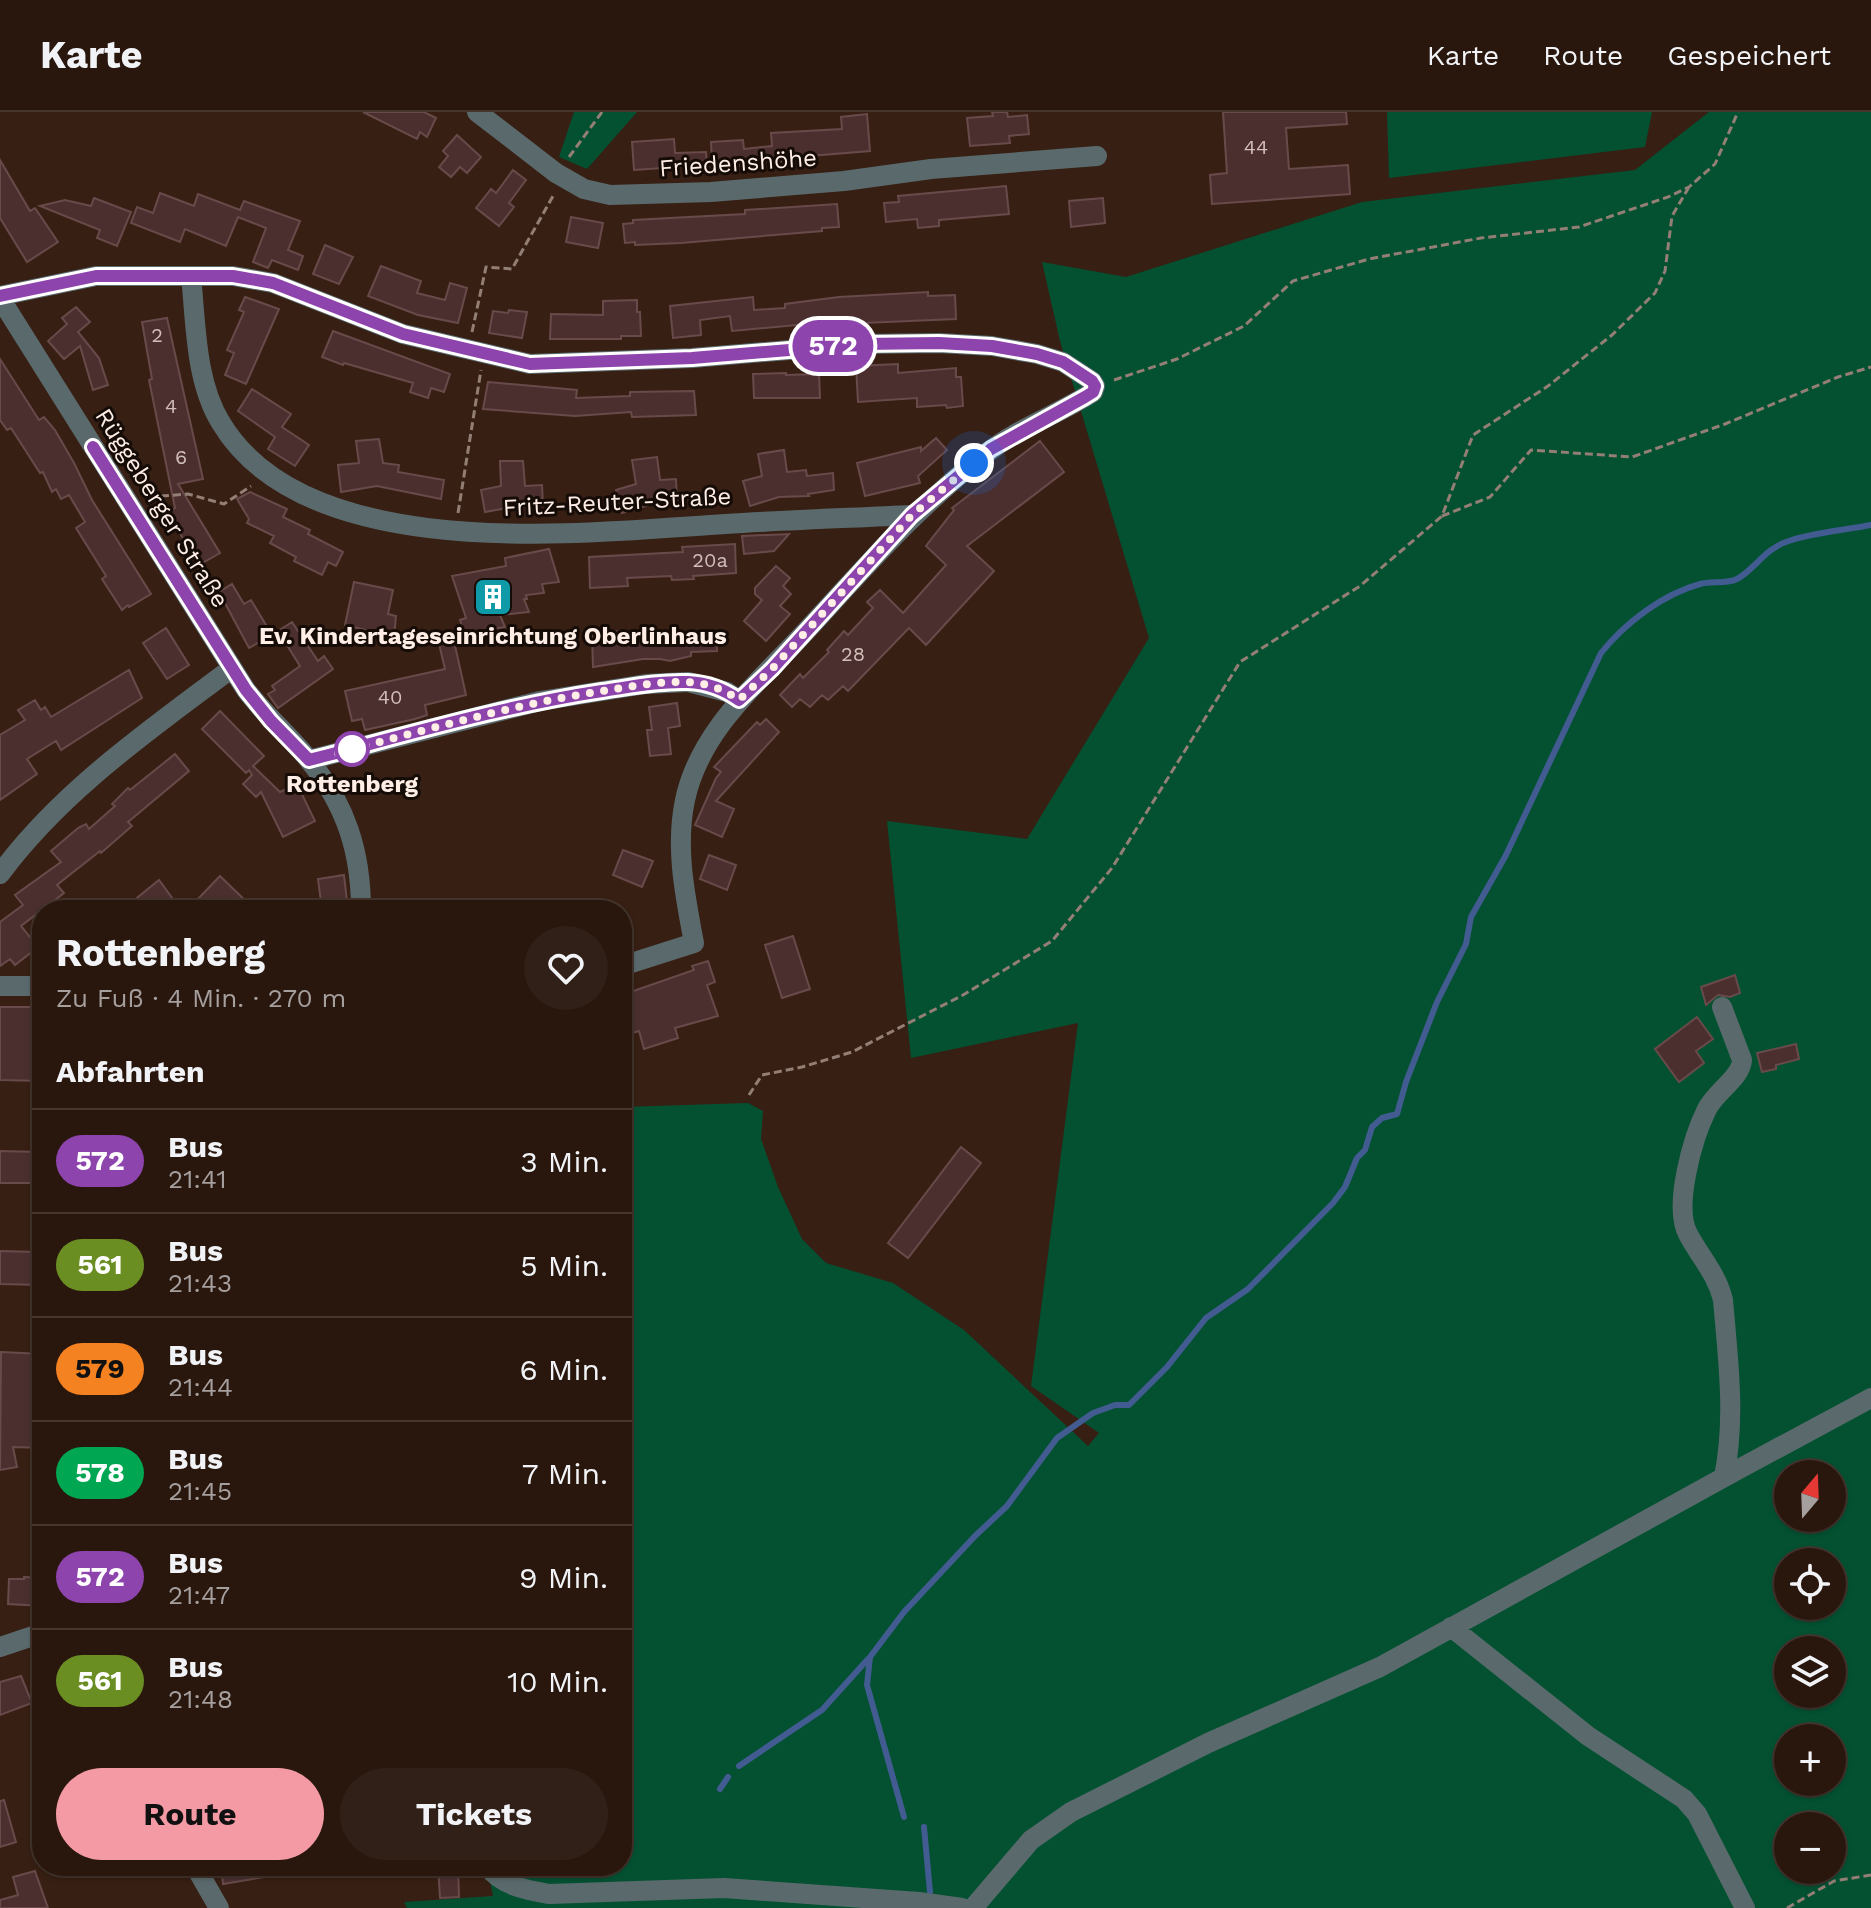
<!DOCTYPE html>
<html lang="de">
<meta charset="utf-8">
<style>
:root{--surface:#29170e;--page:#312017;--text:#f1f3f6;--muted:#a59f9e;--line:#45362e;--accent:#f49aa4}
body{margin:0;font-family:"Work Sans",sans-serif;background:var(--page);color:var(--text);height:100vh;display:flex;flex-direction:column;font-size:30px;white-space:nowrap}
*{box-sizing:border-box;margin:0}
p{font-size:26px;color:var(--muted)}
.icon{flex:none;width:44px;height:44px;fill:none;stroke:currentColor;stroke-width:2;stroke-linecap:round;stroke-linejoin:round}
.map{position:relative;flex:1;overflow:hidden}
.sheet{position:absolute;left:32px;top:788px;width:600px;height:976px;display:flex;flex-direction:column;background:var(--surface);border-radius:32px;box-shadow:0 2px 6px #0004,0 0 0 2px var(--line)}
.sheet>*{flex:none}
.badge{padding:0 16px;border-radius:26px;font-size:28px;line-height:52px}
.needle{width:52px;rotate:19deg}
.fabs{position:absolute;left:1774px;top:1348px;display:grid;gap:16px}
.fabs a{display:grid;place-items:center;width:72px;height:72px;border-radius:50%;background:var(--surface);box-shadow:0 2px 6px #0004,0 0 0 2px var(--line);font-size:40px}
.you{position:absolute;width:40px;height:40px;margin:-20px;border:6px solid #fff;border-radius:50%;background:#1a73e8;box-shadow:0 0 0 12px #1a73e833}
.map>.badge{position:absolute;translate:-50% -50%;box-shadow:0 0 0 4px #fff}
h2{padding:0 24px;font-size:30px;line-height:72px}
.round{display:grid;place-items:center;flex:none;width:84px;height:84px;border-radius:42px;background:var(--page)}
.head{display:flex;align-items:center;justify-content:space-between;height:136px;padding:0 24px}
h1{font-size:38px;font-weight:700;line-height:60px}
.cta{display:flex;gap:16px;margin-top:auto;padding:16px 24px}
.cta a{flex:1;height:92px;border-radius:48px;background:var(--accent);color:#111;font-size:32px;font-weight:700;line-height:92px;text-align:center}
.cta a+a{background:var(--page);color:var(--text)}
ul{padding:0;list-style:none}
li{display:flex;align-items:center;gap:24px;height:104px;padding:0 24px;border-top:2px solid var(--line)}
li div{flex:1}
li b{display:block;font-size:30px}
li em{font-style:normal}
li .badge{min-width:88px;font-weight:700;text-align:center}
header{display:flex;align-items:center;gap:48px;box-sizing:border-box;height:112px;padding:0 40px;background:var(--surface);border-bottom:2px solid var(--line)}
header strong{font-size:38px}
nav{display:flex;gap:44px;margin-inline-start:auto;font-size:28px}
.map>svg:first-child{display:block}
.green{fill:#045132;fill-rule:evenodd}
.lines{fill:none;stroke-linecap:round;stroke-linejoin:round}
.stream{stroke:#425b91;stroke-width:6}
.building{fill:#4b2f2f;stroke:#694a4a;stroke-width:2}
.path{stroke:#937f75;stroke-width:3;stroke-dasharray:8 4;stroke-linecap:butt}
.minor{stroke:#5a6a6c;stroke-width:20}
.line-casing{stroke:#fff;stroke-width:18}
.line{stroke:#8e44ad;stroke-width:12}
.walk{stroke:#feeee6;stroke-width:8;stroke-dasharray:0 14.4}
.stop-dot{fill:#fff;stroke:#8e44ad;stroke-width:4}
.labels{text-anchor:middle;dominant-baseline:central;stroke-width:6;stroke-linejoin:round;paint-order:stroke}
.number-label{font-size:20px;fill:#d1beb8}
.street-label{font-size:24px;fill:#feeee6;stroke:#160c07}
.poi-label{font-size:24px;font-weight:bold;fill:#feeee6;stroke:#160c07}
.stop-label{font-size:24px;font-weight:bold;fill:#feeee6;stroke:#160c07}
</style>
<header>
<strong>Karte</strong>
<nav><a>Karte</a><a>Route</a><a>Gespeichert</a></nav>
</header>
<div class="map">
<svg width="1871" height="1796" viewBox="0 0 1871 1796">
<rect width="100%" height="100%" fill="#371f13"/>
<path class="green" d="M574,0H637L587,57L559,45Z
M1387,0H1652L1645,35L1389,66Z
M1709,0H1871V1796H407L404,1790L493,1784L487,1754H622V995L748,991L763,999L761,1027L778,1075L802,1127L826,1151L893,1171L964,1218L1088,1334L1099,1321L1031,1274L1078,911L911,946L887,709L1027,727L1149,526L1060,229L1042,150L1126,165L1362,90L1635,58ZM1788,1362H1832V1406H1788ZM1788,1450H1832V1494H1788ZM1788,1538H1832V1582H1788ZM1788,1626H1832V1670H1788ZM1788,1714H1832V1758H1788Z"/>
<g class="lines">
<path class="stream" d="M739,1654L822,1598L868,1547
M720,1677L728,1665
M904,1705L867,1573L870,1545L904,1500L975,1424L1007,1394L1057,1326L1093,1301L1115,1293H1129L1167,1255L1206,1206L1248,1177L1333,1091L1345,1075L1357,1046L1365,1038L1372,1015L1382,1006L1397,1002L1406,970L1437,890L1466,832L1471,805L1506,743L1601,541C1625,511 1663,482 1700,472C1711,469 1727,472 1737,467C1753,459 1765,437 1786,430C1808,421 1846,418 1871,413
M924,1715L930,1780"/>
</g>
<path class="building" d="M363,0H424L436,6L427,25L420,20L417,27Z
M992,0H1007L1008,5L1027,3L1029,22L1009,24L1010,31L970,34L967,6L993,4Z
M1223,0H1346L1347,12L1286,16L1289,57L1348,53L1350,82L1212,92L1210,63L1227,61Z
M867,2L870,39L785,46V49L774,50L757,49L758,53L739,54V49L712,51L711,30L743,28L744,37L772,34L771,21L842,17L841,5Z
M457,23L481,45L467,61L460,55L451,65L439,55L448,44L443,39Z
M674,27L675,41L706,40L707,53L634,58L632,30Z
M0,48L30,99L35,96L58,130L27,150L0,106Z
M513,58L526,68L509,91L514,95L499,114L476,96L491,77L496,81Z
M1006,74L1009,102L939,108V114L918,116L917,107L886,110L884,91L899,90L898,84Z
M160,81L194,94L198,82L240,98L244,89L300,109L288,138L303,144L298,158L272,148L268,156L253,150L266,116L238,105L226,134L185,117L180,130L131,111L137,95L153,101Z
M94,86L131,100L117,134L97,126L100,118L40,94L65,88L91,94Z
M1103,86L1105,111L1071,115L1069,89Z
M837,92L839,115L822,116V119L681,131L635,133V130L625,131L623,112L633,111V108L745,102V98Z
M571,105L603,111L598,136L566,130Z
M325,133L353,145L339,172L313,162Z
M381,154L421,169L417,181L445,188L450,171L467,176L458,211L418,203L368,184Z
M928,180V184L955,183L956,207L840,212V209L732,219L730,204L700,208L701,223L673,226L670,194L753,185L754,198L785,196V192L839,185Z
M245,185L279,197L246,272L225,263L234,241L227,238L244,200L239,198Z
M637,188V200H640L641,224H621V227H550L551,202L603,203V189Z
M76,195L90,210L78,220L99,246L108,273L93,278L80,234L64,247L48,229L67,212L62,206Z
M509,198L527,200L522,226L489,221L493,199L508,201Z
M167,206L203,367L178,372L220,441L199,453L167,400L175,396L149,268L152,267L142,210Z
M333,219L450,262L444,280L431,276L428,286L410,280L413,271L344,251L343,253L322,245Z
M0,247L39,308L44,305L55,318L74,351L92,388L151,482L129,495L128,493L122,498L102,467L106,464L76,416L85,410L69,383L61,387L56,377L52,380L43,360L40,361L11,316L7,318L0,308Z
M898,252V261L956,256V265H961L963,294L947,296L946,293L917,295V286L858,290L856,254Z
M786,261V263L819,262L820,286H754L753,262Z
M488,270L577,278L576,286L630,284V280L694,279L696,303L632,305L631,300L575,304L483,297Z
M252,277L291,302L282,315L309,333L295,354L268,337L275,325L238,299Z
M936,326L947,338L918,364L920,371L865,384L857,351L921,335V339Z
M379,327L383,351L399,353L398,360L444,368L441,387L377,374L341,380L338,353L359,351L356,329Z
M1040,329L1064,360L967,434L994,459L926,533L909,516L848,579L843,574L828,588L822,583L810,595L800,587L792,595L780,583L800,562L803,566L829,540L827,538L844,519L848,523L873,496L867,490L880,478L903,501L946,453L926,434L954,398L952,396Z
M784,338L787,360L806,358L807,364L833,361L834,378L808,382L809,384L779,385L750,394L743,369L762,364L758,342Z
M657,345L660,368L676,367L677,391L652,392L622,401L616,378L636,372L632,348Z
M500,349H523L525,374L542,373L543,394L513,395L485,400L481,378L501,374Z
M250,380L287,397L283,405L310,418L308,422L343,440L336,454L328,450L322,463L294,449L296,445L270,431L274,424L247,411L249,407L237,387Z
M789,422L774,439L744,442L742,424Z
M735,432L736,461L693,464L694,467L672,468L671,464L627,466L628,474L590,476L589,445L683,440L682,435Z
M549,437L559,470L542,472L544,481L526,483L527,487H524L529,500L500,503L505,515L481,519L483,530L468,534L460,508L466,506L452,464L506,454L505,446Z
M776,454L790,466L783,474L791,482L780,494L790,502L766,529L744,509L762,488L755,482V476Z
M354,470L393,478L388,502L396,504L394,525L345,513Z
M232,472L244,492L251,488L272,523L249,536L219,480Z
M292,510L318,549L324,544L333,557L278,596L268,582L275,578L272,574L300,554L278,519Z
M166,516L189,553L167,567L143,531Z
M619,519L620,523L716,520L717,539L691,540V544L670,549L660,547H643L593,555L592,524Z
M454,529L466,583L425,593L427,603L415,607L365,618L362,607L352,609L345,579L445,557L439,532Z
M129,558L142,586L61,638L56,629L27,647L37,662L0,688V623L25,608L18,598L35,588L41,598L45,595L51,605Z
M677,591L680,614L668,616L671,642L650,644L647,618H652L649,595Z
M220,599L264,644L253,654L280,680L297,672L315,709L283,725L261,680L256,685L243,672L252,663L249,658L246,661L202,617Z
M766,607L779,620L716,689L734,697L722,725L695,713L716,666L721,660L714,655L757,610L760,613Z
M175,642L189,659L128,710L132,714L101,741L100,739L57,773L64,781L21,814L38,835L15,853L10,847L0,854V810L23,793L15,783L61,750L51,739L78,716L86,712L89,717L115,694L112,692L128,676L130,678Z
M623,738L653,749L642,775L613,763Z
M709,743L736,753L727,778L700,767Z
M344,763L348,798H322L318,767Z
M220,764L255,798H206L196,789Z
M159,768L181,798H122Z
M793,824L810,877L782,886L765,833Z
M708,849L715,870L707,873L718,904L675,916L678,926L644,937L639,919L622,924V883L694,858L692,854Z
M1735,863L1740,881L1730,885L1718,883L1706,893L1701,875Z
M0,895H42V969L0,968Z
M1697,905L1713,927L1696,939L1704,951L1679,970L1655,937Z
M1796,932L1799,947L1776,953V957L1762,960L1757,941Z
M961,1035L981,1051L908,1146L888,1131Z
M0,1039L42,1040L41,1071H0Z
M0,1139L39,1140L40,1173L0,1172Z
M1,1240L42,1242V1336L13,1335L17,1355L0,1358Z
M24,1465L42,1466V1494L8,1492L9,1467H24Z
M21,1564L32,1591L0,1603V1570Z
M4,1688L16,1730L0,1735V1689Z
M221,1754H281L282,1762L223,1772Z
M438,1754H458L459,1785L440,1786Z
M35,1759L48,1796H0V1788L18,1783L13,1765Z"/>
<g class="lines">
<path class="path" d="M569,45L602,0
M472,220L486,155L512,157L553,84
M1114,268L1177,247L1244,214L1293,169L1369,147L1481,126L1579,115L1668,85L1689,75L1715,52L1738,0
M149,385L188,382L224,392L251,374
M458,401L481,258
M1442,404L1490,385L1531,338L1632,345L1725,312L1838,265L1871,255
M749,983L762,963L802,955L852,940L963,883L1052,829L1112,756L1240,550L1360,474L1442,404L1473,323L1548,274L1612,223L1655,181L1665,159L1672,104L1689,75
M1787,1796L1834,1769L1871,1763"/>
<path class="minor" d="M477,0L556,61L584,77L610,83L711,80L844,69L931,57L1097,44
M191,164C196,211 195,269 221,311C307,454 584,421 725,412C787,408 850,406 912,403
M0,184L96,164H233L273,171L403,222L530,252L692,246L862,232L939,231L992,234L1037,242L1063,250L1092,269L1095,274L1093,280C1059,302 1020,315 988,340C919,393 866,454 807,518C761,568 700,617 685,688C675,736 685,783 694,831L622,854
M0,186L246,578C265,603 289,623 309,648C346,693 361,740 361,798
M309,648L540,589L646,572L688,570L727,580L739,588
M0,762C62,678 150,618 232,556
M0,874H42
M1722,895L1742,948C1741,966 1716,979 1707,997C1693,1025 1673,1094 1688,1122C1700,1145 1717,1162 1723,1188C1728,1247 1736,1306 1724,1365
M1451,1515L1588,1624L1684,1687L1697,1702L1745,1796
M0,1535L42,1521
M195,1754L219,1796
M487,1754C502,1774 526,1778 549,1782L724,1776L919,1790L962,1796
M973,1796L1031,1728L1071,1700L1208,1631L1380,1555L1739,1357L1871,1286"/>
</g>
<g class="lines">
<g class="line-casing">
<path id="line" d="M0,184L96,164H233L273,171L403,222L530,252L692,246L862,232L939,231L992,234L1037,242L1063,250L1092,269L1095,274L1093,280L1085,285L991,337L912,403L772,557L739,588C724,577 706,571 688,570C659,569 630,575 602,579C503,594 406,623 309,648L271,609L246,578L93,335"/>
</g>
<use href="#line" class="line"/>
<path class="walk" d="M352,637L338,641C426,618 512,593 602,579C630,575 659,569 687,570C706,571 724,577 739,588L772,557L912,403L974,351"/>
</g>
<defs>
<g id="building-square" transform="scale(2)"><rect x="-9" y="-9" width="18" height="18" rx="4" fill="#0f9aa8" stroke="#160c07"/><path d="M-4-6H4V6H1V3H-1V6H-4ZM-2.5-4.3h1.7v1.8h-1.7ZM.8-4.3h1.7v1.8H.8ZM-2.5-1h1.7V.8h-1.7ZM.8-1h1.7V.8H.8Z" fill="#fff"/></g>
</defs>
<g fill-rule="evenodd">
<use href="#building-square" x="493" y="485"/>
</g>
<circle class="stop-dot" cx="352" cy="637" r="16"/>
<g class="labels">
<g class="number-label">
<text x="1256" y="35">44</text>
<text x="157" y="223">2</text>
<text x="171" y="294">4</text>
<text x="181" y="345">6</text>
<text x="710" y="448">20a</text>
<text x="853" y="542">28</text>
<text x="390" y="585">40</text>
</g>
<g class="street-label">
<text transform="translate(738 51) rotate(-4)">Friedenshöhe</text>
<text transform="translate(617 390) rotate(-3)">Fritz-Reuter-Straße</text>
<text transform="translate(162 396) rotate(58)">Rüggeberger Straße</text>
</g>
<g class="poi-label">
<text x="493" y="524">Ev. Kindertageseinrichtung Oberlinhaus</text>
</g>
<g class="stop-label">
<text x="352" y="672">Rottenberg</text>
</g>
</g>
</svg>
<div class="fabs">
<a><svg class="needle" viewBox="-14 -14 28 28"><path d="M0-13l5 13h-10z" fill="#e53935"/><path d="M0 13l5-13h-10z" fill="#a59f9e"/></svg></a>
<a><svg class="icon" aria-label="locate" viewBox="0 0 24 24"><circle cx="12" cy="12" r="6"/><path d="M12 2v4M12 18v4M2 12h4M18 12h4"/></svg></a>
<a><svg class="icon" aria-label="layers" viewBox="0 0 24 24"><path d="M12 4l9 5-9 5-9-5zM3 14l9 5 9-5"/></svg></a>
<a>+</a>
<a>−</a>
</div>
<div class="you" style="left:974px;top:351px"></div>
<b class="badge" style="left:833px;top:234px;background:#8e44ad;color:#fff">572</b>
<section class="sheet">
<div class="head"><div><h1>Rottenberg</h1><p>Zu Fuß · 4 Min. · 270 m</p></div><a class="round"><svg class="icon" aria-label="heart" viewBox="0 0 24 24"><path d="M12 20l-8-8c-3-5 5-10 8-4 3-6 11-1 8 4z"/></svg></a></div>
<h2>Abfahrten</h2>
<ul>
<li><span class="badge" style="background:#8e44ad;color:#fff">572</span><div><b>Bus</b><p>21:41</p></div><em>3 Min.</em></li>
<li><span class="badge" style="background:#6b8e23;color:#fff">561</span><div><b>Bus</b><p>21:43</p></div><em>5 Min.</em></li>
<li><span class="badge" style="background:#f58220;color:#111">579</span><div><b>Bus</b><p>21:44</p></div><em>6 Min.</em></li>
<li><span class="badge" style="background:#00a651;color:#fff">578</span><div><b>Bus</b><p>21:45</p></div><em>7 Min.</em></li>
<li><span class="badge" style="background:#8e44ad;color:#fff">572</span><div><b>Bus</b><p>21:47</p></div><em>9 Min.</em></li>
<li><span class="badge" style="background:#6b8e23;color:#fff">561</span><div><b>Bus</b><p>21:48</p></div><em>10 Min.</em></li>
</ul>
<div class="cta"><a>Route</a><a>Tickets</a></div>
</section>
</div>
